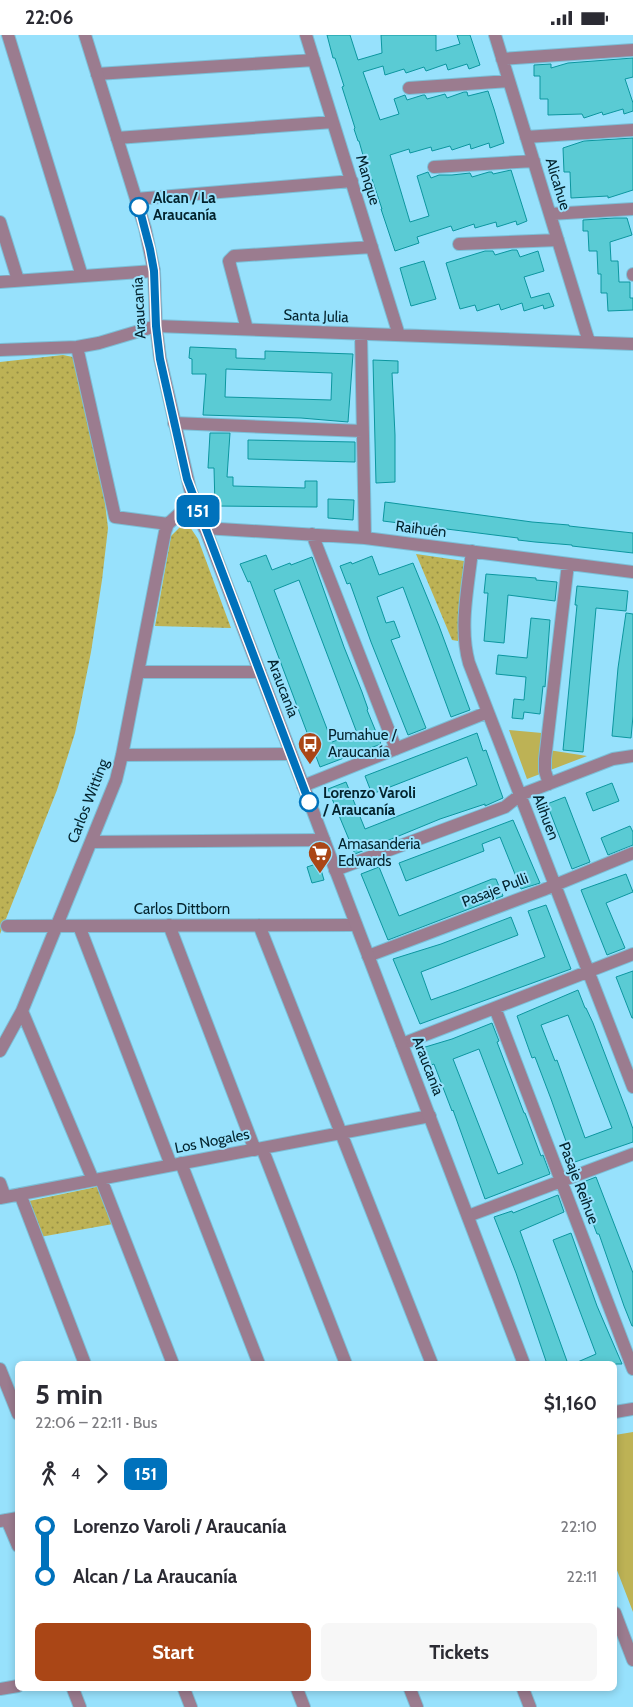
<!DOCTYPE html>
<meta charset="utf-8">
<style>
:root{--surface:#fff;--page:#f7f7f7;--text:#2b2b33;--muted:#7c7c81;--accent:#aa4616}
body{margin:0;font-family:Cabin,sans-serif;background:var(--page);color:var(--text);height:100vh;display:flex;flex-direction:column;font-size:19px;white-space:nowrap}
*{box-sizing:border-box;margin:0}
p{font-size:16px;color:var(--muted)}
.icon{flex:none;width:28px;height:28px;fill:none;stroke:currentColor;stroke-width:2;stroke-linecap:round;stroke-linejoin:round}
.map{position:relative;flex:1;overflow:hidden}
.drawer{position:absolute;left:15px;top:1326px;width:602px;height:330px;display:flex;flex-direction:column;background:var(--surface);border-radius:8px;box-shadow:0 2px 8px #0003}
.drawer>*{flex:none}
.badge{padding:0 10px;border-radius:8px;font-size:18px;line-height:32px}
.map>.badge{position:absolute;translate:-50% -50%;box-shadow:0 0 0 2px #fff}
.legs{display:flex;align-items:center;gap:8px;height:55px;padding:0 20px;font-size:16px}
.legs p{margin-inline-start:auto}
.headline{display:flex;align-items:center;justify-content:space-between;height:85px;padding:0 20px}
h1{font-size:28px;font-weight:700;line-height:38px}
.button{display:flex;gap:10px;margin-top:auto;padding:10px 20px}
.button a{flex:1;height:58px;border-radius:8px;background:var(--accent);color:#fff;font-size:20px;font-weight:700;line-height:58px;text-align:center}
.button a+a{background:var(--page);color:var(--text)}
ul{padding:0 20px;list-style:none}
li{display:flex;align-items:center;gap:18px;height:50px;font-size:19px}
li i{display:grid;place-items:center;width:8px;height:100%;margin:0 6px;background:currentColor}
li i::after{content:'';width:12px;height:12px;margin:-6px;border:4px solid;border-radius:50%;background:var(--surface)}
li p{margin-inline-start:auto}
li:first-child i{background:linear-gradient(#0000 50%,currentColor 0)}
li:last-child i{background:linear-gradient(currentColor 50%,#0000 0)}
.status{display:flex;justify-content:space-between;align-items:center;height:35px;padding:0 25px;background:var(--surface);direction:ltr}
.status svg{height:14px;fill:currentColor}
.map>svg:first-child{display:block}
.grass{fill:url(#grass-dots)}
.green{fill:#bdb255}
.building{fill:#5acbd4;stroke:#0c969f;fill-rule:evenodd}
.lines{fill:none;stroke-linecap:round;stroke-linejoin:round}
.minor-casing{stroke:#7cbfd7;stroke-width:14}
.tertiary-casing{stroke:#7cbfd7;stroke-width:14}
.minor{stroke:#9b7c8f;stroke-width:12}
.tertiary{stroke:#9b7c8f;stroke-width:12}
.line-1-casing{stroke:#fff;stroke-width:11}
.line-1{stroke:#0072bc;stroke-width:8}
.stop-1-dot{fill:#fff;stroke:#0072bc;stroke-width:2.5}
.labels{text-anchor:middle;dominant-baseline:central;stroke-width:4;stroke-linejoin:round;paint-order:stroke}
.street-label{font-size:15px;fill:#03232d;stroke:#97e1fc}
.stop-label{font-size:15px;font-weight:bold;fill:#03232d;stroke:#97e1fc;text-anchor:start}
.poi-label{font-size:15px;fill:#03232d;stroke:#97e1fc;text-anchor:start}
</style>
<div class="status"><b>22:06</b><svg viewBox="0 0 49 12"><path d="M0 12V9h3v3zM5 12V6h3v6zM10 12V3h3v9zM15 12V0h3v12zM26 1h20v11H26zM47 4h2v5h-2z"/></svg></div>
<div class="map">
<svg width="633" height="1672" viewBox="0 0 633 1672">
<defs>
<pattern id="grass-dots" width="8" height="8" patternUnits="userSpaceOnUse" patternTransform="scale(1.25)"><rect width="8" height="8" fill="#bdb255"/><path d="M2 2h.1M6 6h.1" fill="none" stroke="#979047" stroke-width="1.8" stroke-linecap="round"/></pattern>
</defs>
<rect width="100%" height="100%" fill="#97e1fc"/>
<path class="grass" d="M63,320L73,322L103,451L108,493L102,545L91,617L75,698L57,755L0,899V327Z
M186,486L198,504L231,593L155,591L171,501Z
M416,519L464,526L458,606L452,605Z
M101,1151L113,1189L40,1202L29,1166Z"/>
<path class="green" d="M509,695L542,698V714L587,721L527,744Z
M633,1397V1577L615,1530V1400Z"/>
<path class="building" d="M327,0H350L358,25L382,18L381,0H436V16L460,9L457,0H470L480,30L469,34L467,29L448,35L446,29L426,36L424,32L406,38L404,34L385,40L383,31L363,37L380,85L399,79L394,64L405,60L407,65L423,60H425L427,64L445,59L447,63L464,57H467L468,61L488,56L494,74L504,108L490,113L489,108L471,114L470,109L452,115L450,111L432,116L431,112L410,118L409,114L390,120L410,187L429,181L417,141L428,137L431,143L439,140H452L470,138L472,142L489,137H492L493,139L511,135L527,186L517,190L516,186L497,192L496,187L475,193L474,189L453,196L451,191L417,202L419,208L395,216L381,174H382L372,144L370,145L359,106H358L354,94L355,93L342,52L344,51L335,23H333Z
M633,23V42L625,44L633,68V76L624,79L623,74L603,80L602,77L584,83L582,79L548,80V64H540V41H534V30L551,29V33L568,28Z
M633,103V155L608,163V161L571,163L570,137H564L563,113L584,106Z
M614,183H627L632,200L610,207L611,226H618L619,247H630V263H633V275L608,276L607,258H601V239H598L597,216H589L588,196H583V185Z
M512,215H517L520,222L538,216L544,236L524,242L531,263L549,258L554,271L544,274L543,270L524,276L522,268L501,275L499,269L477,276L475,270L460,274L446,228L485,216H493L495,220Z
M424,226L436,264L411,271L400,233Z
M190,312L236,314V323L265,324V316L353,319L348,387L301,383L203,380L206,339H192V324L189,323ZM226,334L332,338L331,365L225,362Z
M373,325L398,326V338H392L395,400V447L376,448Z
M210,398H230L227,442H233V451L305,453V446H317V472L215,471L214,433H208Z
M248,405L355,407V427L248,424Z
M328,464L354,465L353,485L328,483Z
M385,467L532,487L569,490V491L633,498V518L572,511V510L535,507L518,505V503L383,486Z
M266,520L272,535L290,528L291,530L312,522L344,612L362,657L368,674L367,675L381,709L320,732L250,546L248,547L240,529ZM299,545L357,698L332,707L274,555Z
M372,521L379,540L413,528L439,591L470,675L451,682L403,552L377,562L386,588L394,586L400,602L391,605L426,693L408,700L371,607L350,548L347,549L340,531L351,527L352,529Z
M486,539L536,543V545L557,547L555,566L508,560L504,608L484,606L488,558H484Z
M577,551L628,556L626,576L596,573L583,717L563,715L577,570H575Z
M626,578L633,579V681L631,703L612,701L618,633Z
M531,583L550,585L545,652L543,651L540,679L524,677L523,684L512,683L514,664L524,665L526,642L496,639L498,620L527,623Z
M477,698L483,716L486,715L503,763L485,771V769L440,784L355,819L328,754L346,747L365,794L477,750L467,722L372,759L365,741Z
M612,748L619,766L593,776L586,758Z
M565,762L590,827L572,834L547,769Z
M513,785L540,848L521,854L500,802L482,809L484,816L406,846L399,828Z
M630,791L633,797V810L608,820L601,803Z
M319,828L324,845L312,848L307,832Z
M379,832L399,881L492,844H496L503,861L388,905L361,839Z
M626,839L633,857L606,868L625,913L607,920L581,855Z
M546,870L571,934L420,989L393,924L441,909L511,882L518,900L421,937L431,965L459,955L545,922L528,876Z
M633,936V983H632L616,942Z
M578,955L585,973H586L593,988L627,1077L633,1094V1107L572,1128L565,1110L567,1109L551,1064L535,1022L532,1023L517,981ZM568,980L612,1093L585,1103L557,1025L555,1026L541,990Z
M492,988L499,1006L497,1007L524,1078H525L541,1121L543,1120L550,1139L485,1164L453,1075L452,1076L434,1029L429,1031L422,1013L452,1004ZM479,1014L523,1129L498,1139L453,1024Z
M596,1142L633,1238V1291H632L624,1271L599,1199H597L578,1149Z
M558,1160L564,1177L520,1196L568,1329H547L516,1238L494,1182L512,1176L513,1178Z
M571,1198L597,1271L622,1329H573L596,1319L553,1205Z"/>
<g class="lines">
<g class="minor-casing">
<path id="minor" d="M8,0L82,241
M306,0L399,300
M495,0L589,307
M502,24L633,15
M97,39L314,25
M409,53L509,46
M526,102L633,95
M117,103L333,87
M434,132L534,126
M136,164L352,146
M550,179L633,174
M0,187L18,245
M459,209L558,205
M633,239V240
M0,247L154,236
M247,294L230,230L229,226L234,221L372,212
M361,299L365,503
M77,312L115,482L168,489
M0,315L77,312L99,308L156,291L633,309
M174,388L362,396
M204,493L365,503L633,537
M312,499L396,714
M472,516C468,553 459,592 469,628L633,1052
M138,637H260
M122,720L291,719
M549,749L545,736V724L568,529
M303,751L488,677
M91,807L324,805
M335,835L505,772L520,760L613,724L633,721
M169,890L255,1115
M259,890L432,1329
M7,891L356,890
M79,891L171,1130
M368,921L543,855L633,818
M495,973L633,1334
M22,976L93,1145
M402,1009L633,919
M0,1016L22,976L116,745L122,720L165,497L168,489L194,465
M262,1113L346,1329
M181,1128L259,1329
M101,1144L173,1329
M0,1148L5,1162
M20,1159L85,1329
M0,1163L430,1081
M468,1181L633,1119
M0,1334L18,1379
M7,1485L18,1511
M0,1654L18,1651
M73,1654L80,1672
M184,1654L191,1672
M297,1654L304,1672
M410,1654L417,1672
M523,1654L530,1672"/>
</g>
<g class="tertiary-casing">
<path id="tertiary" d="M85,0L145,193L154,236L156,291L160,323L190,454L524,1329
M615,1377L633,1374
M0,1486L18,1483
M615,1578L633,1625"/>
</g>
<use href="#minor" class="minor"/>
<use href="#tertiary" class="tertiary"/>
</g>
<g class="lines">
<g class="line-1-casing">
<path id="line-1" d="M139,172L150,214L154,236L156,291L160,324L187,444L309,767"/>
</g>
<use href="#line-1" class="line-1"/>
</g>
<defs>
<g id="bus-pin" transform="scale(1.25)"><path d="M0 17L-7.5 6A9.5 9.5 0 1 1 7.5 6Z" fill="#aa4616" stroke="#97e1fc"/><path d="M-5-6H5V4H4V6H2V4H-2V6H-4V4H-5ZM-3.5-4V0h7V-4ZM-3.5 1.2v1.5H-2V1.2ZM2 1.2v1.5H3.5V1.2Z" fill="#fff"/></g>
<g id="supermarket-pin" transform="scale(1.25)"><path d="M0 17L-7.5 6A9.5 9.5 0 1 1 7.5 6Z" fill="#aa4616" stroke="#97e1fc"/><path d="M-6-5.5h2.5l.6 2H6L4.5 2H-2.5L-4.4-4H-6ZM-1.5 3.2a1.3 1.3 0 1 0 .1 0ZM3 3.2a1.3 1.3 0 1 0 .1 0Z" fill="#fff"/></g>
</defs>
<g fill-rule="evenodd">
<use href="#bus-pin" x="310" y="709"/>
<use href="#supermarket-pin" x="320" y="818"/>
</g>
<g class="stop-1-dot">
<circle cx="139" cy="172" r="9"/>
<circle cx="309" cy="767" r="9"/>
</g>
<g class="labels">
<g class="street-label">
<text transform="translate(368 145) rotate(73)">Manque</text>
<text transform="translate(558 149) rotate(73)">Alicahue</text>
<text transform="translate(139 273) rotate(-93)">Araucanía</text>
<text transform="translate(316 281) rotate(2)">Santa Julia</text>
<text transform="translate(421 494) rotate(7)">Raihuén</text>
<text transform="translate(283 653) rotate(69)">Araucanía</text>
<text transform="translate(88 766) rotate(-69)">Carlos Witting</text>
<text transform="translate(546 782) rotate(69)">Alihuen</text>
<text transform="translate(495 855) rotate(-21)">Pasaje Pulli</text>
<text x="182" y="874">Carlos Dittborn</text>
<text transform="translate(428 1031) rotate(69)">Araucanía</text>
<text transform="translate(212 1106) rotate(-11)">Los Nogales</text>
<text transform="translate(579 1148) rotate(69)">Pasaje Reihue</text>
</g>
<g class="stop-label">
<text x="153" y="163">Alcan / La<tspan x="153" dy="17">Araucanía</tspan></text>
<text x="323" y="758">Lorenzo Varoli<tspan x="323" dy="17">/ Araucanía</tspan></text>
</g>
<g class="poi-label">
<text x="328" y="700">Pumahue /<tspan x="328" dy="17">Araucanía</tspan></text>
<text x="338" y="809">Amasanderia<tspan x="338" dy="17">Edwards</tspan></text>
</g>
</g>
</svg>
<b class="badge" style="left:198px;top:476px;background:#0072bc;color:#fff">151</b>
<section class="drawer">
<div class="headline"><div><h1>5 min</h1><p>22:06 – 22:11 · Bus</p></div><b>$1,160</b></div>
<div class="legs"><svg class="icon" aria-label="walk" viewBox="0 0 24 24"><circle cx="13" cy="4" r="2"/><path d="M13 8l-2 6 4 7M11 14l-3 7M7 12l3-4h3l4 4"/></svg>4<svg class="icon" aria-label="forward" viewBox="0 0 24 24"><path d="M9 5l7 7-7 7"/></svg><b class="badge" style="background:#0072bc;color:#fff">151</b></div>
<ul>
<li><i style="color:#0072bc"></i><b>Lorenzo Varoli / Araucanía</b><p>22:10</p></li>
<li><i style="color:#0072bc"></i><b>Alcan / La Araucanía</b><p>22:11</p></li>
</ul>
<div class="button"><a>Start</a><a>Tickets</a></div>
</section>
</div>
